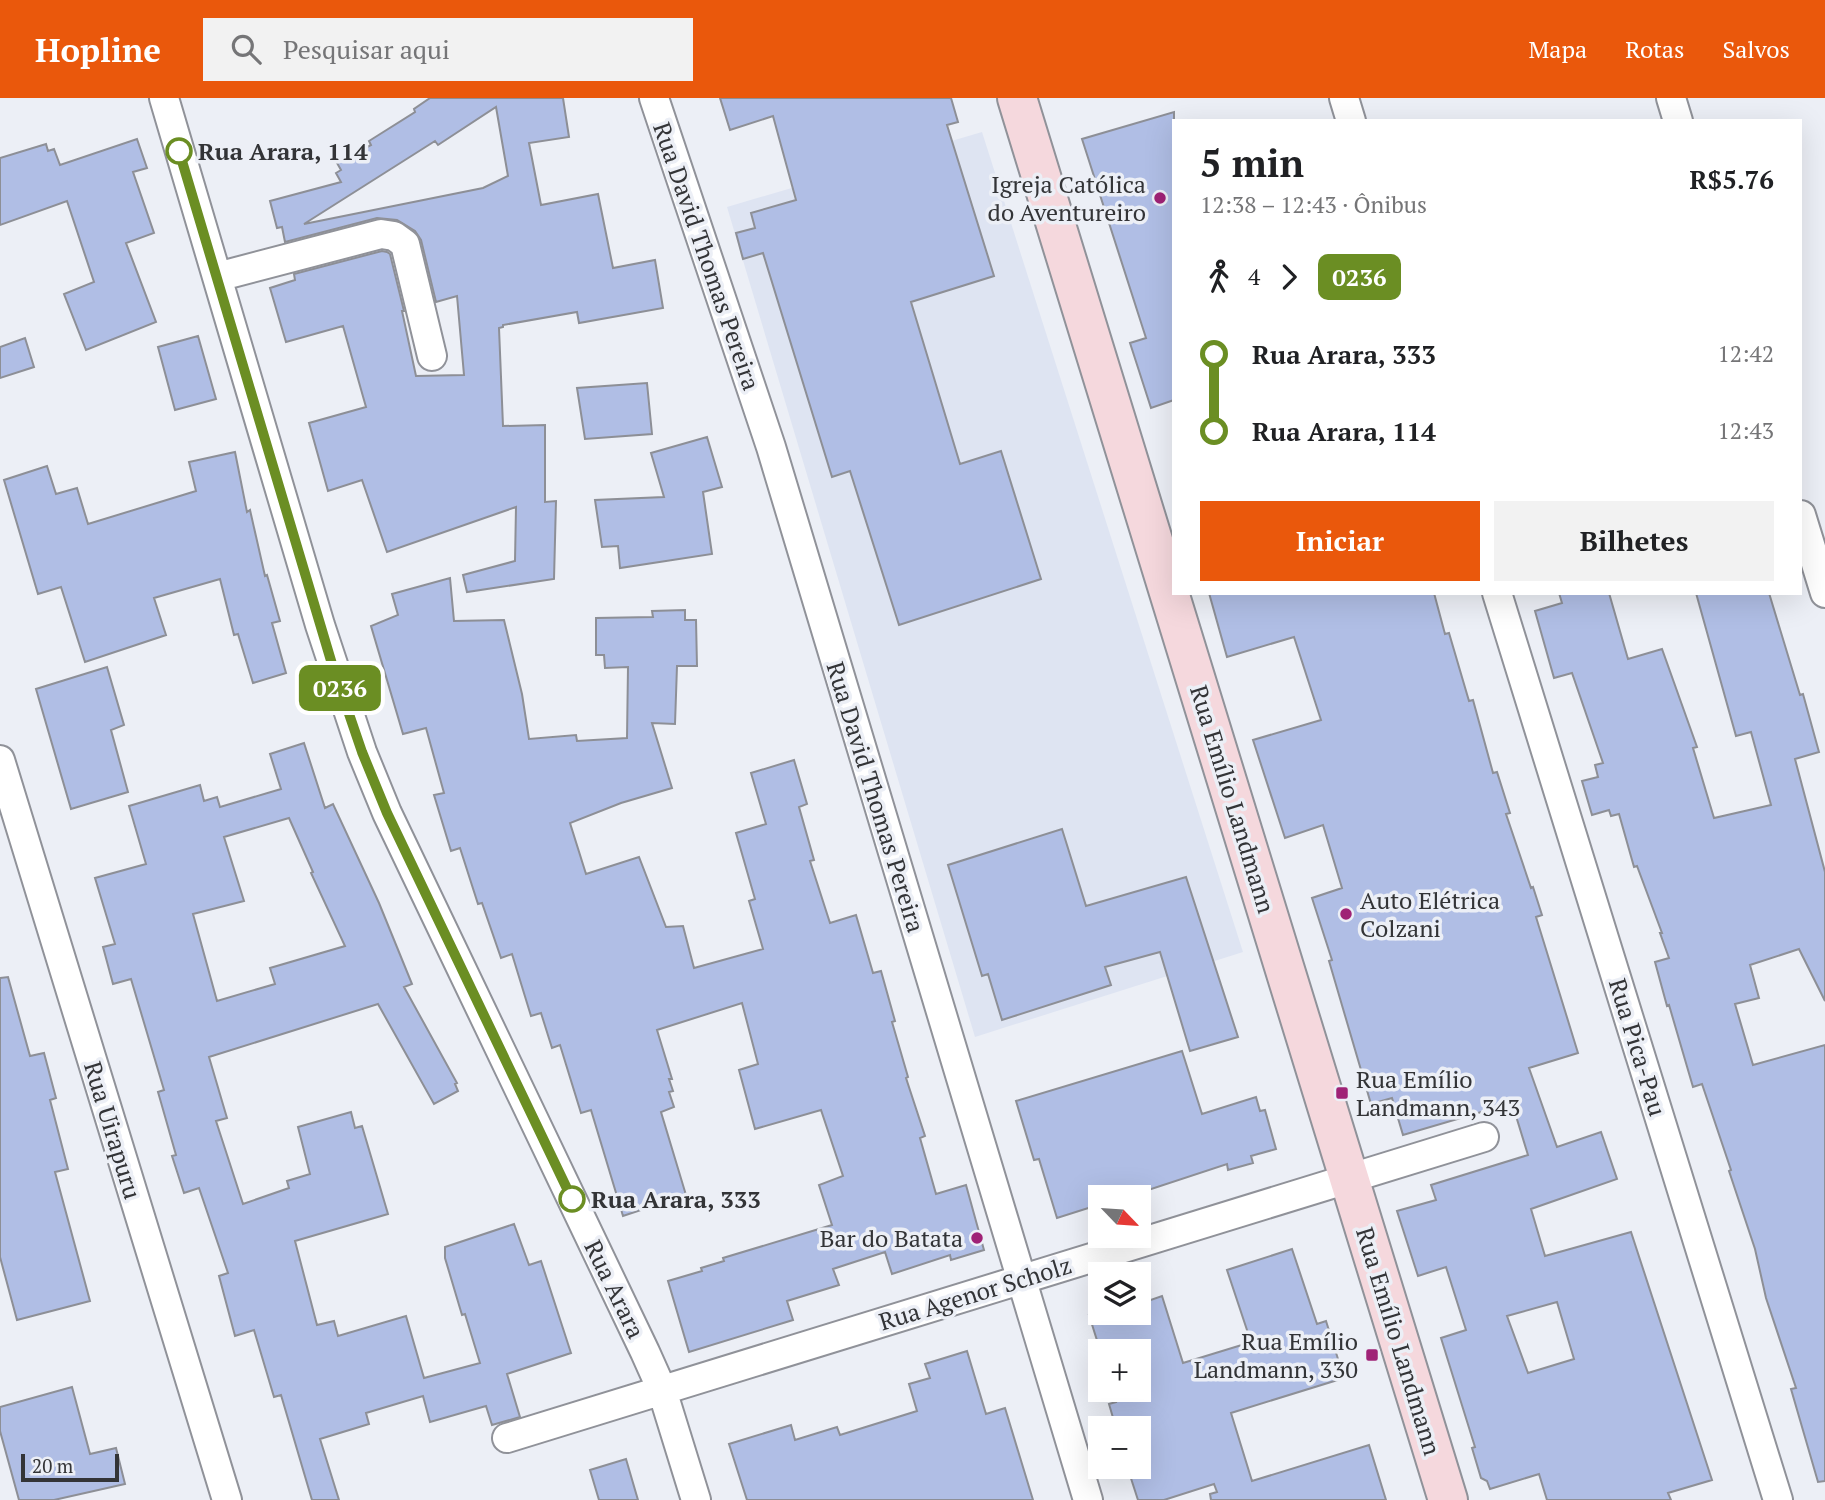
<!DOCTYPE html>
<html lang="pt">
<meta charset="utf-8">
<style>
:root{--surface:#fff;--page:#f2f2f2;--text:#202124;--muted:#757577;--accent:#ea580c}
body{margin:0;font-family:"PT Serif",serif;background:var(--page);color:var(--text);height:100vh;display:flex;flex-direction:column;font-size:26px;white-space:nowrap}
*{box-sizing:border-box;margin:0}
p{font-size:23px;color:var(--muted)}
.icon{flex:none;width:38px;height:38px;fill:none;stroke:currentColor;stroke-width:2;stroke-linecap:round;stroke-linejoin:round}
.map{position:relative;flex:1;overflow:hidden}
.panel{position:absolute;left:1172px;top:21px;width:630px;height:476px;display:flex;flex-direction:column;background:var(--surface);border-radius:0px;box-shadow:0 7px 28px #0002}
.panel>*{flex:none}
.badge{padding:0 14px;border-radius:10px;font-size:24px;line-height:46px}
.needle{width:46px;rotate:115deg}
.controls{position:absolute;left:1088px;top:1087px;display:grid;gap:14px}
.controls a{display:grid;place-items:center;width:63px;height:63px;border-radius:0px;background:var(--surface);box-shadow:0 7px 28px #0002;font-size:35px}
.scale{position:absolute;left:21px;bottom:18px;width:98px;box-sizing:border-box;padding-left:7px;border:4px solid #333437;border-top:0;font-size:19px;line-height:24px;white-space:nowrap;color:#333437;-webkit-text-stroke:5px #eceff6;paint-order:stroke}
.map>.badge{position:absolute;translate:-50% -50%;box-shadow:0 0 0 4px #fff}
.legs{display:flex;align-items:center;gap:10px;height:77px;padding:0 28px;font-size:23px}
.legs p{margin-inline-start:auto}
.overview{display:flex;align-items:center;justify-content:space-between;height:119px;padding:0 28px}
h1{font-size:38px;font-weight:700;line-height:52px}
.cta{display:flex;gap:14px;margin-top:auto;padding:14px 28px}
.cta a{flex:1;height:80px;border-radius:0px;background:var(--accent);color:#fff;font-size:28px;font-weight:700;line-height:80px;text-align:center}
.cta a+a{background:var(--page);color:var(--text)}
ul{padding:0 28px;list-style:none}
li{display:flex;align-items:center;gap:24px;height:77px;font-size:26px}
li i{display:grid;place-items:center;width:10px;height:100%;margin:0 9px;background:currentColor}
li i::after{content:'';width:18px;height:18px;margin:-9px;border:5px solid;border-radius:50%;background:var(--surface)}
li p{margin-inline-start:auto}
li:first-child i{background:linear-gradient(#0000 50%,currentColor 0)}
li:last-child i{background:linear-gradient(currentColor 50%,#0000 0)}
header{display:flex;align-items:center;gap:42px;box-sizing:border-box;height:98px;padding:0 35px;background:var(--accent);color:#fff}
header strong{font-size:33px}
nav{display:flex;gap:38px;margin-inline-start:auto;font-size:24px}
.search{width:490px;height:63px;background:var(--page);display:flex;align-items:center;gap:18px;box-sizing:border-box;padding:0 24px;border-radius:0px;color:var(--muted);font-size:26px}
.map>svg:first-child{display:block}
.built{fill:#dee4f2}
.building{fill:#b0bee5;stroke:#8d8f96;stroke-width:2;fill-rule:evenodd}
.lines{fill:none;stroke-linecap:round;stroke-linejoin:round}
.street-casing{stroke:#909299;stroke-width:32}
.secondary-casing{stroke:#909299;stroke-width:42}
.street{stroke:#fff;stroke-width:28}
.secondary{stroke:#f5d8dd;stroke-width:38}
.line-1-casing{stroke:#fff;stroke-width:16}
.line-1{stroke:#6b8e23;stroke-width:10}
.stop-1-dot{fill:#fff;stroke:#6b8e23;stroke-width:3.5}
.poi-dot{fill:#9f2276;stroke:#eceff6;stroke-width:2.5}
.labels{text-anchor:middle;dominant-baseline:central;stroke-width:7;stroke-linejoin:round;paint-order:stroke}
.stop-label{font-size:24px;font-weight:bold;fill:#333437;stroke:#eceff6;text-anchor:start}
.poi-label{font-size:24px;fill:#333437;stroke:#eceff6;text-anchor:end}
.street-label{font-size:24px;fill:#333437;stroke:#eceff6}
</style>
<header>
<strong>Hopline</strong>
<div class="search"><svg class="icon" aria-label="search" viewBox="0 0 24 24"><circle cx="10" cy="10" r="6"/><path d="M15 15l6 6"/></svg>Pesquisar aqui</div>
<nav><a>Mapa</a><a>Rotas</a><a>Salvos</a></nav>
</header>
<div class="map">
<svg width="1825" height="1402" viewBox="0 0 1825 1402">
<rect width="100%" height="100%" fill="#eceff6"/>
<path class="built" d="M982,34L1243,854L975,939L727,109Z"/>
<path class="building" d="M430,0H563L569,39L529,45L541,107L598,96L613,170L655,162L663,210L579,225L577,214L503,227V229L499,230L503,328L545,327V404L556,403L554,481L467,494L463,477L515,463L516,409L387,454L362,382L328,393L309,325L366,309L343,228L286,244L270,190L295,182L294,176L382,153L387,154L390,156L404,213H402L416,278L464,277L457,198L436,204L421,142L415,133L397,122L377,120L285,144L282,129L277,130L270,103L341,84L336,75L341,72L337,65L371,47L369,43L415,14L414,11ZM496,9L508,78L483,90L304,126L435,43L438,47Z
M720,0H951L958,24L947,27L994,178L911,204L960,366L1001,353L1041,481L899,527L850,373L832,379L763,155L743,161L736,135L755,130L751,115L796,102L773,18L730,32Z
M1174,14V302L1151,310L1130,245L1146,240L1082,41Z
M137,41L147,70L133,74L154,135L126,145L156,224L86,252L64,196L94,184L67,103L0,127V60L46,46L48,53L54,51L60,67Z
M198,238L216,301L175,312L158,249Z
M25,240L34,269L0,280V249Z
M647,285L652,336L585,341L577,290Z
M707,339L722,389L703,394L712,456L620,470L618,448L602,449L595,402L664,399L651,355Z
M235,354L247,414L250,412L265,478L267,477L280,523L272,525L286,575L253,585L238,536L234,537L220,481L154,500L166,537L85,564L61,489L38,496L4,382L47,368L56,396L77,390L88,426L196,393L189,364Z
M450,480L454,523L504,522L522,596L529,641L576,637L577,643L627,640L628,569L605,570L604,557H596V520L653,519L652,513L685,512V522H696L697,568H677L675,626L652,625L672,690L621,705L570,725L586,776L639,759L666,829L683,828L694,870L763,851L749,803L755,801L736,735L766,726L751,675L794,662L807,706L799,709L814,762L810,763L830,825L856,817L873,875L881,873L895,923L892,924L908,979L906,980L925,1038L920,1040L936,1096L966,1087L984,1152L951,1162L950,1157L892,1176L885,1154L833,1171L839,1187L787,1203L793,1222L689,1254L668,1183L702,1173L701,1170L724,1163L723,1160L832,1127L819,1087L843,1078L821,1012L755,1031L739,972L758,966L742,905L657,932L672,981H669L673,993L669,994L674,1009L661,1014L686,1097L623,1118L591,1012L581,1015L560,947L552,950L541,915L531,918L512,856L501,860L482,805L478,806L460,750L451,753L434,697L444,695L426,630L403,636L371,528L398,517L392,496Z
M1209,495H1434L1445,536L1449,535L1469,603L1473,602L1493,675L1497,674L1510,715L1506,716L1531,790L1533,789L1542,817L1536,819L1578,955L1529,970L1557,1049L1601,1034L1617,1081L1531,1111L1545,1158L1631,1134L1712,1382L1668,1395L1671,1402H1547L1539,1376L1490,1391L1487,1383L1481,1380L1472,1350L1475,1349L1441,1240L1466,1232L1446,1169L1418,1178L1397,1113L1436,1102L1431,1087L1528,1057L1512,1005L1403,1037L1392,1000L1371,1006L1329,863L1332,862L1312,800L1342,790L1323,727L1285,740L1253,642L1321,622L1294,539L1227,559ZM1557,1204L1574,1261L1528,1275L1507,1218Z
M1559,495H1609L1628,561L1662,551L1697,649L1693,650L1714,720L1771,707L1751,634L1736,638L1696,495H1769L1800,597L1803,596L1819,654L1795,661L1825,774V903L1799,851L1750,867L1759,900L1735,906L1753,967L1825,947V1383L1818,1384L1791,1291L1796,1290L1766,1200L1755,1151L1729,1073L1731,1072L1702,986L1693,989L1669,907L1667,908L1655,864L1669,860L1660,835H1662L1637,768L1634,769L1619,716L1611,718L1609,712L1592,717L1582,683L1598,679L1595,667L1603,665L1572,575L1554,580L1535,513L1562,505Z
M107,569L124,627L111,632L128,694L71,711L36,591Z
M304,645L325,710L333,706L379,805L412,886L404,889L457,985L455,986L458,993L434,1006L378,906L209,959L227,1020L216,1023L243,1106L289,1090L287,1083L310,1076L298,1029L351,1014L355,1030L362,1028L388,1116L295,1143L317,1227L334,1223L338,1238L406,1218L424,1280L480,1265L465,1216L462,1217L445,1160V1149L514,1126L529,1167L541,1163L571,1255L507,1276L520,1319L492,1327L486,1308L430,1324L423,1298L366,1315L369,1326L320,1341L339,1402H312L281,1297L274,1299L254,1232L235,1238L219,1178L228,1175L199,1090L184,1095L172,1058L176,1057L158,994L164,992L131,881L113,886L103,849L115,846L95,780L146,766L129,708L200,687L204,703L217,699L220,709L281,691L270,656ZM289,720L313,774L311,775L345,848L270,870L275,886L217,903L193,816L244,803L224,739Z
M1062,731L1086,808L1186,779L1238,939L1190,953L1160,854L1105,869L1111,887L1002,922L988,876L982,878L948,767Z
M8,879L30,958L44,955L56,1000L50,1002L68,1071L55,1074L90,1203L17,1222L0,1159V880Z
M1182,953L1202,1016L1256,999L1260,1013L1265,1012L1276,1051L1251,1058L1253,1065L1228,1072L1227,1066L1130,1098L1101,1099V1106L1057,1120L1039,1061L1034,1062L1016,1003Z
M1292,1151L1317,1226L1326,1223L1344,1280L1231,1315L1252,1383L1369,1347L1386,1402H1211L1210,1396L1217,1394L1214,1386L1164,1402H1138L1127,1368H1139V1330H1116L1109,1306L1116,1304L1112,1292H1139V1253H1101V1255L1089,1217L1101,1214H1139V1202L1147,1199L1148,1203L1162,1198L1183,1265L1245,1246L1251,1244L1227,1172Z
M967,1253L986,1316L1005,1310L1033,1402H747L729,1346L791,1327L795,1342L837,1329L840,1337L917,1313L909,1286L930,1280L925,1266Z
M72,1289L90,1356L116,1350L125,1386L54,1402H19L0,1333V1309Z
M626,1361L638,1402H599L590,1372Z"/>
<g class="lines">
<g class="street-casing">
<path id="street" d="M164,0L320,527L362,654L387,715L645,1254L662,1292L696,1402
M654,0L771,349L1088,1402
M1344,0L1351,23
M1671,0L1678,23
M217,179L381,136L394,138L405,146L432,258
M1801,417L1825,495
M1497,495L1778,1402
M0,662L227,1402
M507,1340L1484,1039"/>
</g>
<g class="secondary-casing">
<path id="secondary" d="M1017,0L1448,1402"/>
</g>
<use href="#street" class="street"/>
<use href="#secondary" class="secondary"/>
</g>
<g class="lines">
<g class="line-1-casing">
<path id="line-1" d="M179,53L332,566L362,654L387,715L572,1101"/>
</g>
<use href="#line-1" class="line-1"/>
</g>
<g class="stop-1-dot">
<circle cx="179" cy="53" r="12"/>
<circle cx="572" cy="1101" r="12"/>
</g>
<g class="poi-dot">
<circle cx="1160" cy="100" r="7"/>
<circle cx="1346" cy="816" r="7"/>
<rect x="1335" y="988" width="14" height="14" rx="3.5"/>
<circle cx="977" cy="1140" r="7"/>
<rect x="1365" y="1250" width="14" height="14" rx="3.5"/>
</g>
<g class="labels">
<g class="stop-label">
<text x="198" y="53">Rua Arara, 114</text>
<text x="591" y="1101">Rua Arara, 333</text>
</g>
<g class="poi-label">
<text x="1146" y="86">Igreja Católica<tspan x="1146" dy="28">do Aventureiro</tspan></text>
<text x="1360" y="802" text-anchor="start">Auto Elétrica<tspan x="1360" dy="28">Colzani</tspan></text>
<text x="1356" y="981" text-anchor="start">Rua Emílio<tspan x="1356" dy="28">Landmann, 343</tspan></text>
<text x="963" y="1140">Bar do Batata</text>
<text x="1358" y="1243">Rua Emílio<tspan x="1358" dy="28">Landmann, 330</tspan></text>
</g>
<g class="street-label">
<text transform="translate(707 158) rotate(71)">Rua David Thomas Pereira</text>
<text transform="translate(876 699) rotate(73)">Rua David Thomas Pereira</text>
<text transform="translate(1233 701) rotate(73)">Rua Emílio Landmann</text>
<text transform="translate(1638 949) rotate(73)">Rua Pica-Pau</text>
<text transform="translate(113 1032) rotate(73)">Rua Uirapuru</text>
<text transform="translate(615 1191) rotate(64)">Rua Arara</text>
<text transform="translate(975 1195) rotate(-17)">Rua Agenor Scholz</text>
<text transform="translate(1399 1243) rotate(73)">Rua Emílio Landmann</text>
</g>
</g>
</svg>
<div class="controls">
<a><svg class="needle" viewBox="-14 -14 28 28"><path d="M0-13l5 13h-10z" fill="#e53935"/><path d="M0 13l5-13h-10z" fill="#757577"/></svg></a>
<a><svg class="icon" aria-label="layers" viewBox="0 0 24 24"><path d="M12 4l9 5-9 5-9-5zM3 14l9 5 9-5"/></svg></a>
<a>+</a>
<a>−</a>
</div>
<div class="scale">20 m</div>
<b class="badge" style="left:340px;top:590px;background:#6b8e23;color:#fff">0236</b>
<section class="panel">
<div class="overview"><div><h1>5 min</h1><p>12:38 – 12:43 · Ônibus</p></div><b>R$5.76</b></div>
<div class="legs"><svg class="icon" aria-label="walk" viewBox="0 0 24 24"><circle cx="13" cy="4" r="2"/><path d="M13 8l-2 6 4 7M11 14l-3 7M7 12l3-4h3l4 4"/></svg>4<svg class="icon" aria-label="forward" viewBox="0 0 24 24"><path d="M9 5l7 7-7 7"/></svg><b class="badge" style="background:#6b8e23;color:#fff">0236</b></div>
<ul>
<li><i style="color:#6b8e23"></i><b>Rua Arara, 333</b><p>12:42</p></li>
<li><i style="color:#6b8e23"></i><b>Rua Arara, 114</b><p>12:43</p></li>
</ul>
<div class="cta"><a>Iniciar</a><a>Bilhetes</a></div>
</section>
</div>
